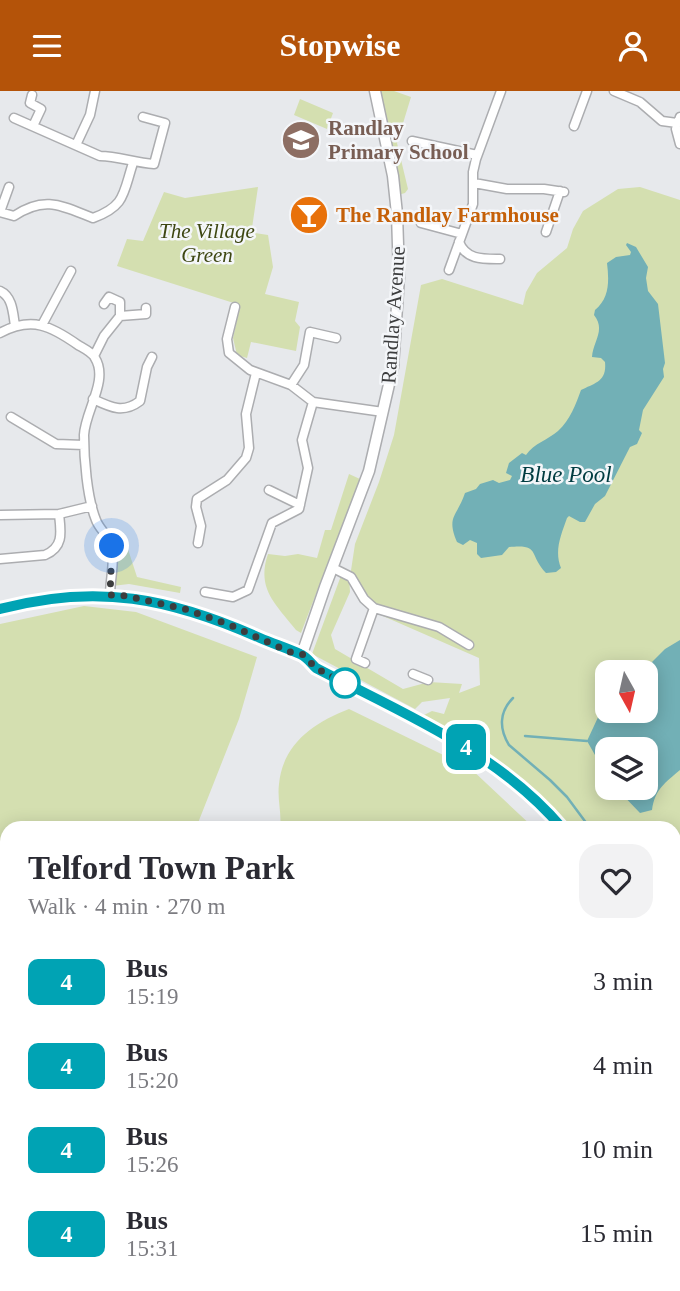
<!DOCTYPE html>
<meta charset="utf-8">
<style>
:root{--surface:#fff;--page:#f2f2f3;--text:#2b2b33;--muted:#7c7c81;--accent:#b45309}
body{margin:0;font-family:"Times New Roman",serif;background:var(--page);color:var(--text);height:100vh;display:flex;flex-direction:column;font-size:26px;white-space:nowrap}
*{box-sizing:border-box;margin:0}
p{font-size:23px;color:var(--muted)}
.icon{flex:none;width:38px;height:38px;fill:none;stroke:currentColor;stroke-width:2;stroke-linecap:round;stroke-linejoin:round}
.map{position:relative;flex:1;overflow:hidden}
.sheet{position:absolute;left:0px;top:730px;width:681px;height:471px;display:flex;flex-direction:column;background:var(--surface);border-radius:21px 21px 0 0;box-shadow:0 4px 18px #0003}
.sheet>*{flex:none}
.badge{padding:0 14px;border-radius:10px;font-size:24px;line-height:46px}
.needle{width:46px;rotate:172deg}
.fabs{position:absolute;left:595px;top:569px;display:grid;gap:14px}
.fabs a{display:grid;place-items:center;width:63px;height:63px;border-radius:14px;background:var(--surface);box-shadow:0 4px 18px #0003;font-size:35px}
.you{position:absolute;width:35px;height:35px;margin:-18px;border:5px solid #fff;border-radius:50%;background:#1a73e8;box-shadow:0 0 0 10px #1a73e833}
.map>.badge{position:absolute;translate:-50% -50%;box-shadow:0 0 0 4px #fff}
.round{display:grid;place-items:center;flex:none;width:74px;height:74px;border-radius:21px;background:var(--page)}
.summary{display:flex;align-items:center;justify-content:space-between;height:119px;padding:0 28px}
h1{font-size:33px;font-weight:700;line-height:52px}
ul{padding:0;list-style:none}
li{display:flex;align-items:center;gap:21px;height:84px;padding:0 28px}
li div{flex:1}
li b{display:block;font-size:26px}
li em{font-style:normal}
li .badge{min-width:77px;font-weight:700;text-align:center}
header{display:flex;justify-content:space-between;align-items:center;height:91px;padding:0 28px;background:var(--accent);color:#fff;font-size:32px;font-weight:700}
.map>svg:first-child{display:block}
.green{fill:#d4dfb0;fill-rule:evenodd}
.water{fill:#72b0b6}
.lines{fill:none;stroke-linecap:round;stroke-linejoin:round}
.stream{stroke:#72b0b6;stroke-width:2.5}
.minor-casing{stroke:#acadb0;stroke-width:11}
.tertiary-casing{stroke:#acadb0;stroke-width:13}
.minor{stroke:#fff;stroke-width:8}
.tertiary{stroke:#fff;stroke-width:10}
.line-casing{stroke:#fff;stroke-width:16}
.line{stroke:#00a3b4;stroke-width:10}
.walk{stroke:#3c3d3e;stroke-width:7;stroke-dasharray:0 12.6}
.stop-dot{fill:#fff;stroke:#00a3b4;stroke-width:3.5}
.labels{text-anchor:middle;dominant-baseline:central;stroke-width:5;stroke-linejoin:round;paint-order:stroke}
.education-label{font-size:21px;font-weight:bold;fill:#785e54;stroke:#f4f6f9;text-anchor:start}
.food-label{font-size:21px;font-weight:bold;fill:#c56008;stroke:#f4f6f9;text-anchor:start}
.park-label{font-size:21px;font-style:italic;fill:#3e4712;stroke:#f4f6f9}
.street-label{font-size:21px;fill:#3c3d3e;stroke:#f4f6f9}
.water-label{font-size:23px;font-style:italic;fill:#003c41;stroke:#f4f6f9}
</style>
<header><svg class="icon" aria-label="menu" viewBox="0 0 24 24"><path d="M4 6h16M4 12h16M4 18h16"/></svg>Stopwise<svg class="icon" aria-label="person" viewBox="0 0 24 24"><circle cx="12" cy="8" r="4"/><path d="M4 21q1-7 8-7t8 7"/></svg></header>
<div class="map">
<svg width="680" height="1200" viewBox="0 0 680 1200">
<rect width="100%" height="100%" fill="#e7e9ec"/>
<path class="green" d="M380,0H394L411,6L397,52L408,98L405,102L398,104Z
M300,8L333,22L327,38L294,24Z
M258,96L252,137L255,142L268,144L273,176L265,203L299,211L295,230L300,236L296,260L251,251L247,267L237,264L233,247L240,214L117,175L127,148L143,150L164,101L185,107Z
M640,96L680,109V746L674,747V737H574C527,695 480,654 424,624L432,620L444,623L450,607L422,611L415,618L312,563L342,482L349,485L350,501L331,544L335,558L403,598L429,591L462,593L459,602L480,594L479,567L376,522L350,486L355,453L379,391L394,344L421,194L442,188L523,214L526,201L537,182L567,157L573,138L583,120L618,98ZM607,581H646V620H607ZM607,658H646V696H607Z
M349,383L360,388L301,542L296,539C276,513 256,498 268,463L285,465L298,463L317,467L325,439H331Z
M127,455L137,486L181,496L180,502L129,493L112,495L113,468Z
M84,515L136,521L257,566L239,628L196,737H7V775L0,773V533Z
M349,618L470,677L534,737H280C282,723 277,708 279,693C283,653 313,632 349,618Z"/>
<path class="water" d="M627,152L636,156L648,176L646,187L648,200L658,213L665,272L663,278L664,286L643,319L639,339L642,342L637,353L630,356L605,405L595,413L585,431H580L569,425L567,427C561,444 554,460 561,477L556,481L546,482C528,463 541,453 509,456L502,464L481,467L477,463V452L470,449L463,454L457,451C446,425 457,426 465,402L476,398L480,393L493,389L499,392L510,389L512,385L506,382L509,372L522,362L526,364C534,352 548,349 558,340C570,329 576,313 581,299C594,292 607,291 605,271L601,267L592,266C593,250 606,239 594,224L595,219C610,207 609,189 607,172L616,166L630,164L631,161L626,154Z
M680,549V679C665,692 655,698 652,719L640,722L616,697L646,696V658H607V685L587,650L600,622L607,616V620H646V581H642L665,558Z"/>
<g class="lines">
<path class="stream" d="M513,607C499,621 499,638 509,654L550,689L567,706L590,737
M525,645L587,650"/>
<g class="minor-casing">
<path id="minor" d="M614,0L640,11L662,30L677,32
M32,4L30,12L41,18L33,35
M680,26L676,38L680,53
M14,27L100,65C118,65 135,72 154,73L165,32L143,26
M574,35L587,0
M412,50L477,64
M76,54L90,24L95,0
M474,92L507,98H544L564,101
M0,121L14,125C45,104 62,115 93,127C126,115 123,102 133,72
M0,121L9,96
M421,132L462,143
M546,141L560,100
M459,151C466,169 483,168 500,168
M449,179L473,113V81L476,68L501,0
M0,200C13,206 13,223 15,235
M235,216L227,248L229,262L250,279L291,294L313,311L383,321
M120,225L146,223V217
M42,234L71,180
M0,242C32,225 51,235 78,254C83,257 92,261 95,267C109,289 85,320 84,344C84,367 87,407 96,429C99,438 110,446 112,456C115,470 110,490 110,504
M94,265L104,245L120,225V211L109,206L104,213
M291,294L304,274L310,241L336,247
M93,308C110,316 123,323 140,310L147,276L152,266
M11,326L56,353L84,354
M269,399L300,414
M0,424L59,423L92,415
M198,452L201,435L196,416L197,408L227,389L246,367L249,357L246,323L256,282
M0,468L45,464C64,456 61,441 59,423
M333,477L351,486L364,508L374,517L439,536L469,554
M205,501L233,506L248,499L272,432L299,418L308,377L302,349L313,311
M365,572L356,568L374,517
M413,583L428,589
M674,935L680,938
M674,963L680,959
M0,967L7,966
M0,1128L7,1125
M0,1135L7,1145
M0,1181L7,1178
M44,1194L47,1200
M506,1200L520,1198
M578,1200L587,1197L609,1200"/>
</g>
<g class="tertiary-casing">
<path id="tertiary" d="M0,518C96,492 171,507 260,547C274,553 287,557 300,563C306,565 311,572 316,577C402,622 498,661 562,737
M302,563L325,496L369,380L393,276L399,185L397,123L393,85L375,0
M0,871L7,870
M674,1061L680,1085
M73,1200L85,1198L112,1200
M425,1200L436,1194"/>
</g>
<use href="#minor" class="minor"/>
<use href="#tertiary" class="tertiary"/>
</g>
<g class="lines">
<g class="line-casing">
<path id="line" d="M0,518C97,492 170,507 260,547C274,553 287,557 300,563C306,565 311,572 316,577C402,622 498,661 562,737"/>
</g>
<use href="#line" class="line"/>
<path class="walk" d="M112,455L110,504L126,505L185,518L230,534L290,561L302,563L316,577L352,596L345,592"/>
</g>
<defs>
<g id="school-disc" transform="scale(2.0125)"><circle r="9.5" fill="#8d6e63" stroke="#f4f6f9"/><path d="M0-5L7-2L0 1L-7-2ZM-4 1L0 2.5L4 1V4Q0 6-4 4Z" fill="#fff"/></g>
<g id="bar-disc" transform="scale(2.0125)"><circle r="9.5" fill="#e8710a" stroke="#f4f6f9"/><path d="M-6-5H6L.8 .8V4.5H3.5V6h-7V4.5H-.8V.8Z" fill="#fff"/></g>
</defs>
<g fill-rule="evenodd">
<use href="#school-disc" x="301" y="49"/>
<use href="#bar-disc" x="309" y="124"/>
</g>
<circle class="stop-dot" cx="345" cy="592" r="14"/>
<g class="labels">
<g class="education-label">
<text x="328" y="37">Randlay<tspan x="328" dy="24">Primary School</tspan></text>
</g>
<g class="food-label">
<text x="336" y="124">The Randlay Farmhouse</text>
</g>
<g class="park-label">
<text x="207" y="140">The Village<tspan x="207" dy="24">Green</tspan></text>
</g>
<g class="street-label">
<text transform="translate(393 224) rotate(-86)">Randlay Avenue</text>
</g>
<g class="water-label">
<text x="566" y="383">Blue Pool</text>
</g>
</g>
</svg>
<div class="fabs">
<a><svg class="needle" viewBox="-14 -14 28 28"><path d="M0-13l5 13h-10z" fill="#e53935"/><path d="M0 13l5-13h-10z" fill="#7c7c81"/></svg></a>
<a><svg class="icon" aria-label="layers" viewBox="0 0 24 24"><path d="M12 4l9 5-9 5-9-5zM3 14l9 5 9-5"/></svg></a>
</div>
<div class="you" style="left:112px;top:455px"></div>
<b class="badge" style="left:466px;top:656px;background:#00a3b4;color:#fff">4</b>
<section class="sheet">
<div class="summary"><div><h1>Telford Town Park</h1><p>Walk · 4 min · 270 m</p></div><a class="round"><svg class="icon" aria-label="heart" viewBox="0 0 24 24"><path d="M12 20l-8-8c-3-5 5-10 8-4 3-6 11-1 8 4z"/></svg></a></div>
<ul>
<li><span class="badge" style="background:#00a3b4;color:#fff">4</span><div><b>Bus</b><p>15:19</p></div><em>3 min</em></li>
<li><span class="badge" style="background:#00a3b4;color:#fff">4</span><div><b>Bus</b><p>15:20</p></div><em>4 min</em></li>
<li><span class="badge" style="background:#00a3b4;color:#fff">4</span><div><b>Bus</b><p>15:26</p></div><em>10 min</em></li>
<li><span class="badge" style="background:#00a3b4;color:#fff">4</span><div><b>Bus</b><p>15:31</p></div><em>15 min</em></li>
</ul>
</section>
</div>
